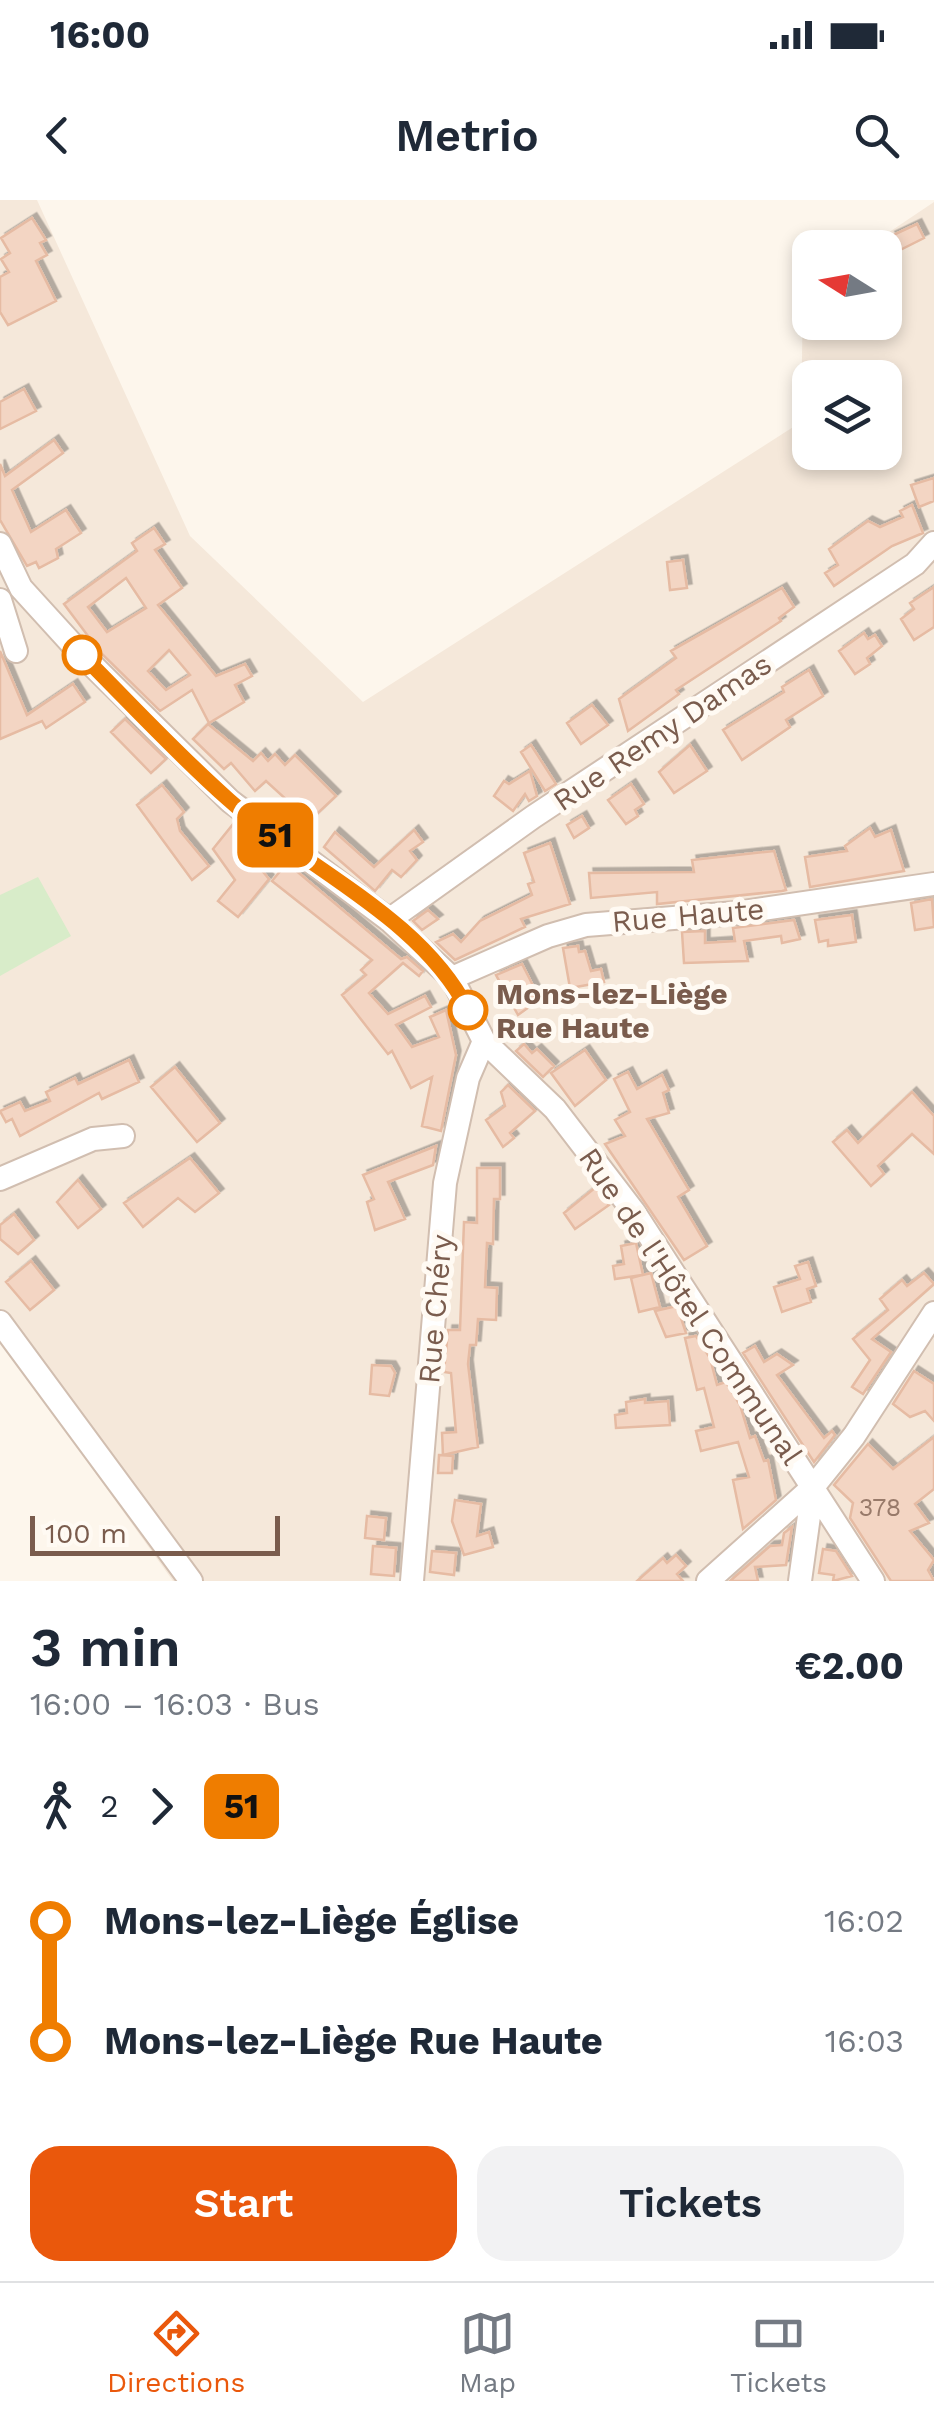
<!DOCTYPE html>
<meta charset="utf-8">
<style>
:root{--surface:#fff;--page:#f2f2f3;--text:#1f2937;--muted:#747a83;--line:#e0e1e3;--accent:#ea580c}
body{margin:0;font-family:"Work Sans",sans-serif;background:var(--page);color:var(--text);height:100vh;display:flex;flex-direction:column;font-size:38px;white-space:nowrap}
*{box-sizing:border-box;margin:0}
p{font-size:32px;color:var(--muted)}
.icon{flex:none;width:55px;height:55px;fill:none;stroke:currentColor;stroke-width:2;stroke-linecap:round;stroke-linejoin:round}
.map{position:relative;height:1381px;overflow:hidden}
.sheet{display:flex;flex-direction:column;background:var(--surface);flex:1}
.sheet>*{flex:none}
.badge{padding:0 20px;border-radius:15px;font-size:35px;line-height:65px}
.needle{width:65px;rotate:281deg}
.fabs{position:absolute;left:792px;top:30px;display:grid;gap:20px}
.fabs a{display:grid;place-items:center;width:110px;height:110px;border-radius:20px;background:var(--surface);box-shadow:0 5px 15px #0003;font-size:50px}
.scale{position:absolute;left:30px;bottom:25px;width:250px;box-sizing:border-box;padding-left:10px;border:5px solid #7a5c4d;border-top:0;font-size:28px;line-height:35px;white-space:nowrap;color:#7a5c4d;-webkit-text-stroke:8px #fffaf3;paint-order:stroke}
.map>.badge{position:absolute;translate:-50% -50%;box-shadow:0 0 0 5px #fff}
.legs{display:flex;align-items:center;gap:15px;height:110px;padding:0 30px;font-size:32px}
.legs p{margin-inline-start:auto}
.headline{display:flex;align-items:center;justify-content:space-between;height:170px;padding:0 30px}
h1{font-size:55px;font-weight:600;line-height:75px}
.primary-button{display:flex;gap:20px;margin-top:auto;padding:20px 30px}
.primary-button a{flex:1;height:115px;border-radius:30px;background:var(--accent);color:#fff;font-size:40px;font-weight:600;line-height:115px;text-align:center}
.primary-button a+a{background:var(--page);color:var(--text)}
ul{padding:0 30px;list-style:none}
li{display:flex;align-items:center;gap:35px;height:120px;font-size:38px}
li i{display:grid;place-items:center;width:15px;height:100%;margin:0 12px;background:currentColor}
li i::after{content:'';width:25px;height:25px;margin:-12px;border:8px solid;border-radius:50%;background:var(--surface)}
li p{margin-inline-start:auto}
li:first-child i{background:linear-gradient(#0000 50%,currentColor 0)}
li:last-child i{background:linear-gradient(currentColor 50%,#0000 0)}
.status{display:flex;justify-content:space-between;align-items:center;height:70px;padding:0 50px;background:var(--surface);direction:ltr}
.status svg{height:28px;fill:currentColor}
header{display:flex;justify-content:space-between;align-items:center;height:130px;padding:0 30px;background:var(--surface);font-size:45px;font-weight:600}
.menu{display:flex;justify-content:space-around;align-items:center;height:140px;border-top:2px solid var(--line);background:var(--surface);font-size:28px;color:var(--muted)}
.menu a{display:grid;justify-items:center;gap:5px}
.menu .selected{color:var(--accent)}
.map>svg:first-child{display:block}
.residential{fill:#f5e8da;fill-rule:evenodd}
.green{fill:#d8ecc9}
.building{fill:#f3d5c3;stroke:#e6bba3;stroke-width:2.5;fill-rule:evenodd;filter:url(#shadow)}
.lines{fill:none;stroke-linecap:round;stroke-linejoin:round}
.minor-casing{stroke:#d1beb0;stroke-width:26}
.minor{stroke:#fff;stroke-width:22}
.line-1-casing{stroke:#fff;stroke-width:22}
.line-1{stroke:#ef7d00;stroke-width:15}
.stop-1-dot{fill:#fff;stroke:#ef7d00;stroke-width:5}
.labels{text-anchor:middle;dominant-baseline:central;stroke-width:10;stroke-linejoin:round;paint-order:stroke}
.number-label{font-size:25px;fill:#987a6a}
.street-label{font-size:30px;fill:#7a5c4d;stroke:#fffaf3}
.stop-label{font-size:30px;font-weight:bold;fill:#7a5c4d;stroke:#fffaf3;text-anchor:start}
</style>
<div class="status"><b>16:00</b><svg viewBox="0 0 49 12"><path d="M0 12V9h3v3zM5 12V6h3v6zM10 12V3h3v9zM15 12V0h3v12zM26 1h20v11H26zM47 4h2v5h-2z"/></svg></div>
<header><svg class="icon" aria-label="back" viewBox="0 0 24 24"><path d="M15 5l-7 7 7 7"/></svg>Metrio<svg class="icon" aria-label="search" viewBox="0 0 24 24"><circle cx="10" cy="10" r="6"/><path d="M15 15l6 6"/></svg></header>
<div class="map">
<svg width="934" height="1381" viewBox="0 0 934 1381">
<defs>
<filter id="shadow"><feDropShadow dx="4.5" dy="-4.5" stdDeviation="0" flood-color="#0004"/></filter>
</defs>
<rect width="100%" height="100%" fill="#fdf6ec"/>
<path class="residential" d="M0,0H37L190,336L363,502L801,222L803,91L810,86V122H885V48L867,47L934,2V1381H173L0,1140ZM810,178H885V252H810Z"/>
<path class="green" d="M38,677L71,736L0,776V695Z"/>
<path class="building" d="M32,18L46,40L40,43L47,55L36,61L56,101L8,125L0,112V77L9,72L1,59L10,53L1,38Z
M917,24L924,38L898,51L891,36Z
M24,189L36,211L0,229V202Z
M54,240L63,253L12,290L31,332L66,310L81,333L56,349L58,358L39,368L36,362L27,366L0,320V264L5,276Z
M934,278V301L919,307L911,285Z
M912,305L923,333L892,346L834,386L825,373L838,365L829,349L868,321L880,327L903,317L900,311Z
M154,328L165,344L155,350L182,388L158,405L216,476L245,464L252,476L235,485L244,502L209,523L192,490L160,511L100,452L64,404L137,351L132,343ZM126,378L146,408L107,432L88,407ZM169,450L190,475L166,490L148,471Z
M683,360L687,388L670,390L667,362Z
M934,387V427L914,440L901,419L914,409L910,403Z
M782,388L794,407L779,418L781,421L676,490L679,494L628,531L619,499L676,458L671,451Z
M864,433L868,439L875,435L882,446L867,458L870,464L855,474L839,451Z
M0,451L27,515L73,484L85,502L46,528L42,521L0,539Z
M809,470L823,496L786,520L790,527L742,560L723,530L784,492L782,487Z
M592,505L608,525L581,544L567,523Z
M125,519L166,559L151,573L111,532Z
M208,524L253,561L261,553L268,561L275,554L285,565L295,555L336,596L302,628L281,609L288,601L266,581L255,591L231,563L224,569L193,539Z
M531,545L556,584L545,591L521,552Z
M690,545L707,571L674,593L659,572Z
M530,571L537,596L529,601L525,594L513,611L494,596L504,581L509,584Z
M631,584L644,604L635,610L638,616L626,624L608,600Z
M162,585L184,612L177,619L180,631L209,666L192,680L137,605Z
M582,616L589,628L574,638L567,625Z
M234,623L251,635L242,647L269,679L238,717L218,701L235,680L213,649Z
M870,628L875,637L891,630L904,671L810,687L805,657L847,651L845,646Z
M414,630L423,642L410,651L417,660L401,677L392,670L375,691L324,647L335,632L374,667Z
M550,643L570,704L521,719L525,727L455,760L436,742L453,734L461,742L480,721L532,695L528,684L534,682L524,653Z
M774,651L786,690L782,691L657,704V692L591,698L589,673L694,672L692,660Z
M287,663L401,759L407,757L423,771L419,776L403,763L369,793L388,814L425,796L431,807L396,825L412,847L439,837L430,817L446,810L456,855L441,931L422,926L432,877L411,888L392,851L388,854L342,795L366,775L361,770L372,760L272,681Z
M932,699L934,727L915,730L911,703Z
M428,710L438,719L422,730L413,721Z
M852,715L856,742L828,746V740L819,742L815,720Z
M794,720L800,739L782,743L781,736L744,741L748,761L684,763L682,732L705,731V743L735,741L733,728Z
M578,746L579,752L585,751L591,771L601,769L604,782L570,788L563,748Z
M522,764L540,799L518,815L496,775Z
M524,844L532,853L537,849L554,866L543,877L516,851Z
M585,850L606,880L575,906L551,873Z
M129,860L139,882L102,899L99,893L20,936L12,919L6,922L0,911L20,902L25,911L50,901L46,892L75,878L78,884Z
M175,867L220,923L197,942L151,887Z
M628,872L637,889L662,875L669,890L663,893L669,913L647,919L689,990L678,997L707,1046L684,1060L605,944L625,936L615,920L630,912L614,879Z
M508,885L535,911L510,933L514,938L503,947L486,920L505,906L501,892Z
M912,892L934,916V954L912,934L878,966L884,974L871,986L833,942L847,930L858,943Z
M436,946L433,965L388,982L405,1019L375,1030L367,1002L374,999L363,975Z
M190,958L219,993L195,1012L178,998L143,1027L124,1003Z
M477,968H500V999H494L493,1044L487,1043L485,1087L497,1088L496,1120L478,1119L476,1145H470L468,1164L478,1247L443,1255L442,1233L456,1232L451,1173L444,1172L448,1130H460L464,1022L477,1023Z
M78,980L101,1009L78,1028L57,1002Z
M596,987L609,1005L575,1029L564,1013Z
M14,1014L34,1040L18,1054L0,1039V1025Z
M636,1043L643,1075L651,1073L660,1107L639,1112L631,1078L642,1075L615,1079L613,1066L624,1064L621,1046Z
M31,1061L54,1090L30,1110L6,1082Z
M808,1062L816,1086L807,1089L811,1102L782,1112L774,1087L800,1079L795,1066Z
M924,1073L934,1084L872,1139L891,1152L863,1194L852,1187L870,1160L853,1139L888,1110L880,1099L902,1080L907,1086Z
M677,1106L686,1133L666,1137L655,1111Z
M696,1136L710,1158L717,1185L726,1182L740,1205L750,1238L755,1236L764,1261L768,1260L776,1300L743,1329L733,1280L749,1277L738,1242L701,1251L696,1231L714,1227L704,1188L697,1190L685,1138Z
M755,1146L764,1162L777,1154L793,1165L777,1175L824,1238L832,1231L835,1235L814,1262L743,1153Z
M372,1165L391,1166L395,1173L389,1196L370,1194Z
M914,1171L934,1184V1221L925,1211L910,1217L893,1204Z
M645,1199V1203L668,1201L670,1225L616,1228L615,1215L627,1213L626,1202Z
M934,1237V1289L915,1304L929,1323L910,1331L934,1360L928,1370L934,1381H891L850,1318L853,1303L834,1285L868,1244L893,1269Z
M439,1255L453,1256L452,1273H438Z
M455,1300L481,1304L477,1336L489,1332L493,1347L464,1355L452,1321Z
M367,1316L386,1318L384,1340L365,1338Z
M792,1327L786,1365L755,1367L758,1381H730L770,1346L782,1345L784,1333Z
M373,1346L396,1348L394,1376L371,1374Z
M823,1349L836,1351L852,1376L833,1381L834,1375L819,1373Z
M432,1351L456,1353L454,1375L430,1372Z
M676,1355L686,1366L677,1374L683,1381H637L663,1358L667,1363Z"/>
<g class="lines">
<g class="minor-casing">
<path id="minor" d="M0,344L21,388L82,455L230,601L389,720L452,778L484,841L555,909L634,1012L873,1381
M0,400L16,451
M389,720L533,617L915,364L934,343
M452,778L548,736L586,725L736,713L934,684
M0,979L93,939L123,936
M0,1122L191,1381
M412,1381L445,983L468,878L484,841
M708,1381L813,1287L854,1236L934,1113
M800,1381L813,1287"/>
</g>
<use href="#minor" class="minor"/>
</g>
<g class="lines">
<g class="line-1-casing">
<path id="line-1" d="M82,455C131,504 178,555 229,600C306,669 420,716 468,810"/>
</g>
<use href="#line-1" class="line-1"/>
</g>
<g class="stop-1-dot">
<circle cx="82" cy="455" r="18"/>
<circle cx="468" cy="810" r="18"/>
</g>
<g class="labels">
<g class="number-label">
<text x="880" y="1307">378</text>
</g>
<g class="street-label">
<text transform="translate(662 532) rotate(-34)">Rue Remy Damas</text>
<text transform="translate(688 715) rotate(-5)">Rue Haute</text>
<text transform="translate(691 1106) rotate(56)">Rue de l'Hôtel Communal</text>
<text transform="translate(435 1109) rotate(-85)">Rue Chéry</text>
</g>
<g class="stop-label">
<text x="496" y="793">Mons-lez-Liège<tspan x="496" dy="34">Rue Haute</tspan></text>
</g>
</g>
</svg>
<div class="fabs">
<a><svg class="needle" viewBox="-14 -14 28 28"><path d="M0-13l5 13h-10z" fill="#e53935"/><path d="M0 13l5-13h-10z" fill="#747a83"/></svg></a>
<a><svg class="icon" aria-label="layers" viewBox="0 0 24 24"><path d="M12 4l9 5-9 5-9-5zM3 14l9 5 9-5"/></svg></a>
</div>
<div class="scale">100 m</div>
<b class="badge" style="left:275px;top:635px;background:#ef7d00;color:#111">51</b>
</div>
<section class="sheet">
<div class="headline"><div><h1>3 min</h1><p>16:00 – 16:03 · Bus</p></div><b>€2.00</b></div>
<div class="legs"><svg class="icon" aria-label="walk" viewBox="0 0 24 24"><circle cx="13" cy="4" r="2"/><path d="M13 8l-2 6 4 7M11 14l-3 7M7 12l3-4h3l4 4"/></svg>2<svg class="icon" aria-label="forward" viewBox="0 0 24 24"><path d="M9 5l7 7-7 7"/></svg><b class="badge" style="background:#ef7d00;color:#111">51</b></div>
<ul>
<li><i style="color:#ef7d00"></i><b>Mons-lez-Liège Église</b><p>16:02</p></li>
<li><i style="color:#ef7d00"></i><b>Mons-lez-Liège Rue Haute</b><p>16:03</p></li>
</ul>
<div class="primary-button"><a>Start</a><a>Tickets</a></div>
</section>
<nav class="menu">
<a class="selected"><svg class="icon" aria-label="directions" viewBox="0 0 24 24"><path d="M12 3l9 9-9 9-9-9zM9 14v-3h6M13 9l2 2-2 2"/></svg>Directions</a>
<a><svg class="icon" aria-label="map" viewBox="0 0 24 24"><path d="M3 6l6-2 6 2 6-2v14l-6 2-6-2-6 2zM9 4v14M15 6v14"/></svg>Map</a>
<a><svg class="icon" aria-label="tickets" viewBox="0 0 24 24"><path d="M3 7h18v10H3zM15 7v10"/></svg>Tickets</a>
</nav>
